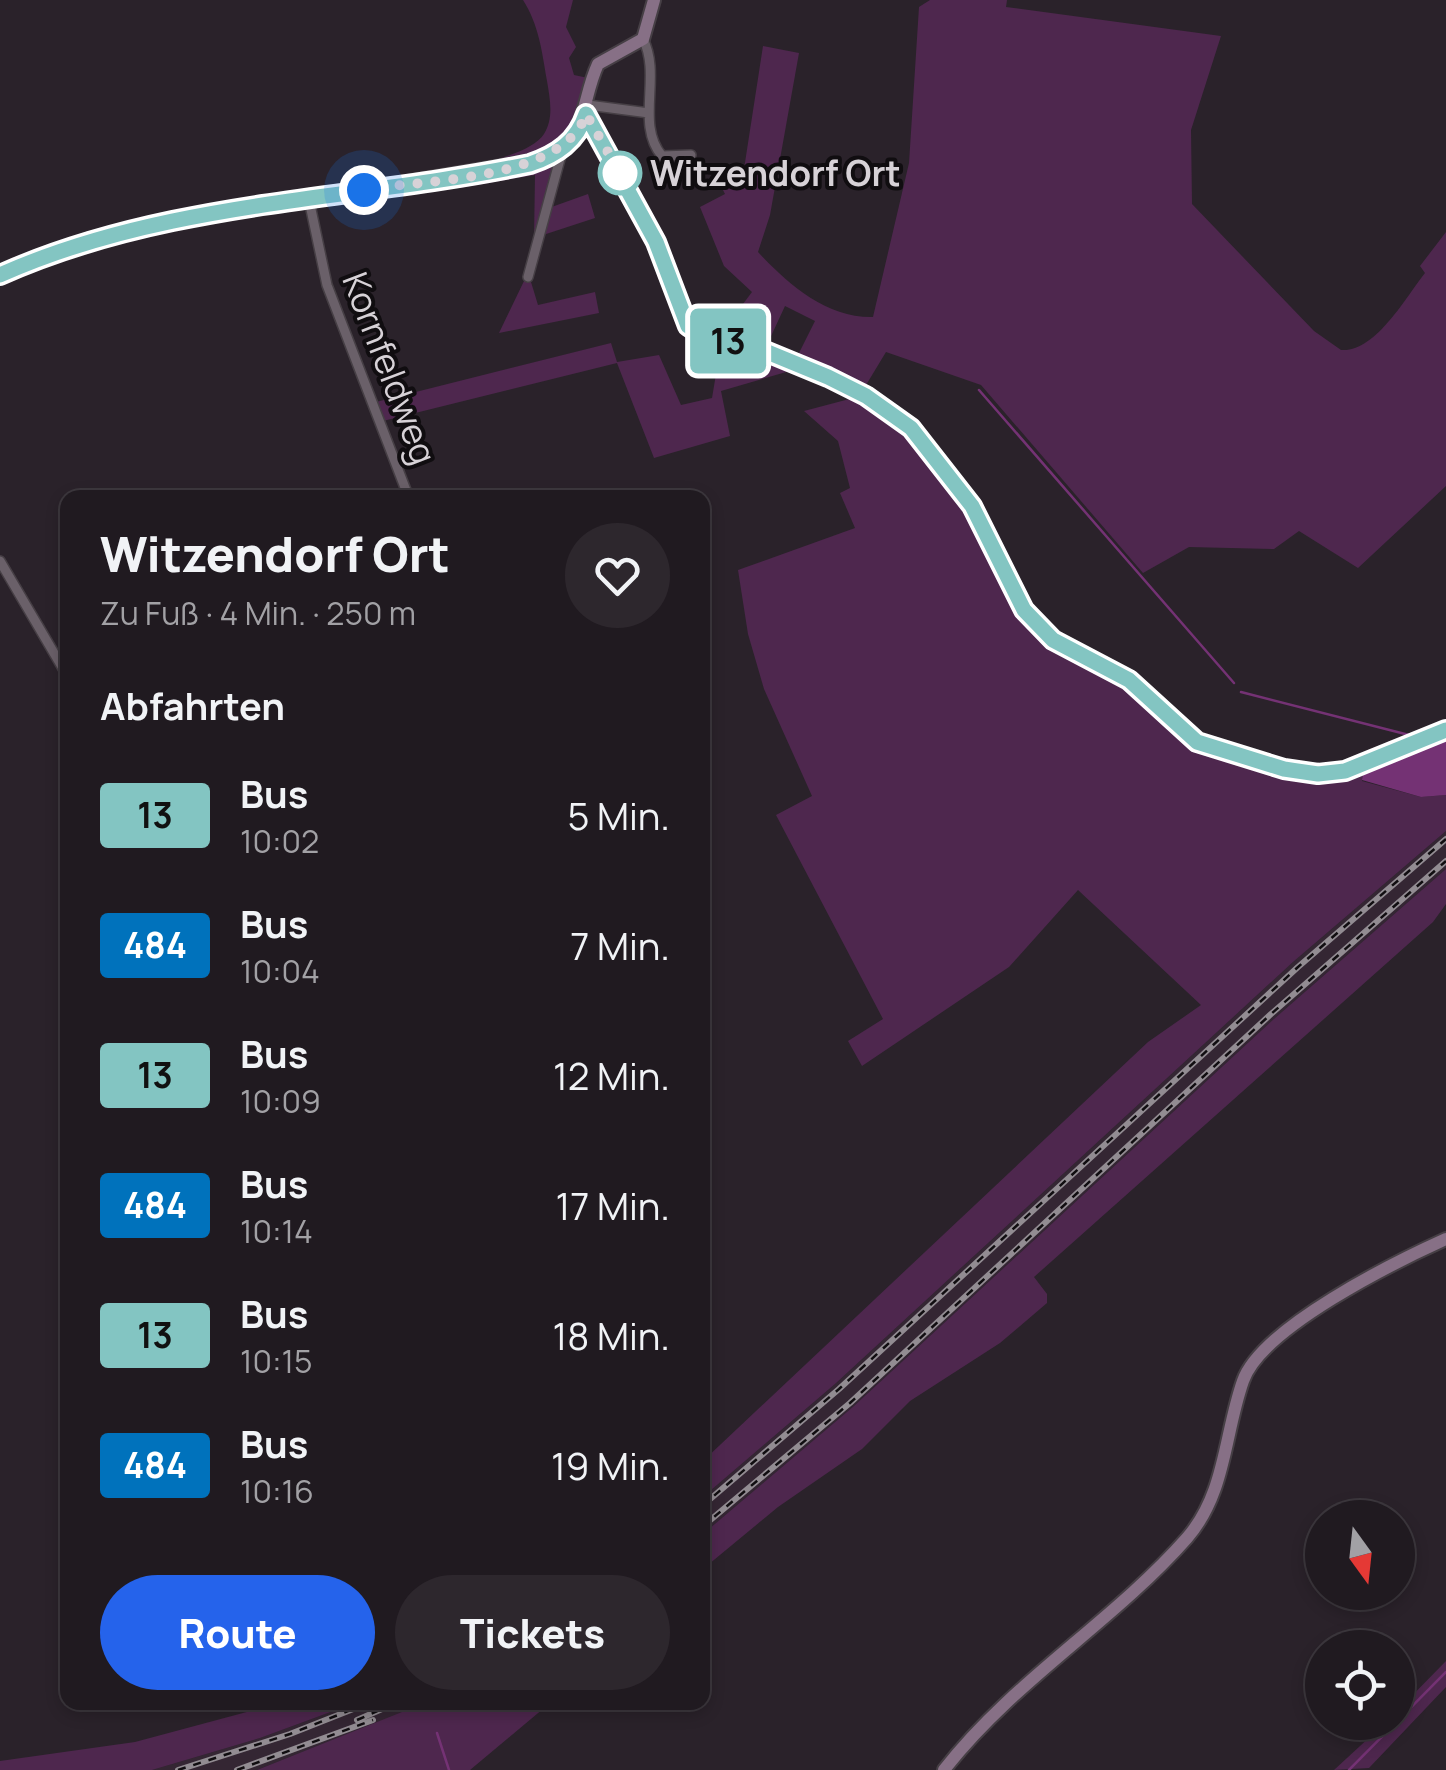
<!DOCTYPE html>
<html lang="de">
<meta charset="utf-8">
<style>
:root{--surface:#201a20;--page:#2d272d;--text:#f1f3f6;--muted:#a2a1a5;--line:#3d383e;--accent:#2563eb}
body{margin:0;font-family:Manrope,sans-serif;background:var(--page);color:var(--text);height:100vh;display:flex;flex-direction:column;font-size:38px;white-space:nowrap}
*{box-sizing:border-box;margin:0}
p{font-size:32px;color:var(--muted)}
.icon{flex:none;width:55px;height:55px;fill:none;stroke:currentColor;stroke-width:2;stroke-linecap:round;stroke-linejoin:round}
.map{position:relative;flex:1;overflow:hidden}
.drawer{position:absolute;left:60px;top:490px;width:650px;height:1220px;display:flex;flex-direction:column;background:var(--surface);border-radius:20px;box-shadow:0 5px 15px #0003,0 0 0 2px var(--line)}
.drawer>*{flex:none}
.badge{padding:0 20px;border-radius:8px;font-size:35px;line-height:65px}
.needle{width:65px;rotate:165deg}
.buttons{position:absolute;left:1305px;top:1500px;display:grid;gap:20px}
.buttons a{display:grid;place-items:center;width:110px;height:110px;border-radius:50%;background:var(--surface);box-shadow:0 5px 15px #0003,0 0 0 2px var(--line);font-size:50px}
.you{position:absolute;width:50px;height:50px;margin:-25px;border:8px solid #fff;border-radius:50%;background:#1a73e8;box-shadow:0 0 0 15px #1a73e833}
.map>.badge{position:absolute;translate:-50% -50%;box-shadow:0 0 0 5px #fff}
h2{padding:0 40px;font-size:38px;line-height:90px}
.round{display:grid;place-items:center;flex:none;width:105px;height:105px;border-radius:52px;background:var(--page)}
.head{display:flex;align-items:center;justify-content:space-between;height:170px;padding:0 40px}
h1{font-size:48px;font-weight:800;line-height:75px}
.action{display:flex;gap:20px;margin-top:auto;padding:20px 40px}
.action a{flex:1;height:115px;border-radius:60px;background:var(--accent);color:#fff;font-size:40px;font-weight:800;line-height:115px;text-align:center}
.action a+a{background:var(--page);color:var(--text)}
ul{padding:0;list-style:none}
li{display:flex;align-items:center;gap:30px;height:130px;padding:0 40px}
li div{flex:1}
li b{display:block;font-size:38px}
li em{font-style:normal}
li .badge{min-width:110px;font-weight:700;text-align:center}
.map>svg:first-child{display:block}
.built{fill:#342633}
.green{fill:#4e274e}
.water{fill:#743274}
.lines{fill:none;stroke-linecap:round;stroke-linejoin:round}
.stream{stroke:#743274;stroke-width:2.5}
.street-casing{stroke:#463f45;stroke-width:12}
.secondary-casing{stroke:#463f45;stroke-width:16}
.street{stroke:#6a6069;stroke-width:9}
.secondary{stroke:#877086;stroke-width:12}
.rail-casing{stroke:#928c92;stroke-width:6}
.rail{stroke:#100d10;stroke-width:2.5;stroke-dasharray:8;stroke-linecap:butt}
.line-casing{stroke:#fff;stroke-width:22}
.line{stroke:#83c5c2;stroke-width:15}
.walk{stroke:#d7d2d7;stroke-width:10;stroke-dasharray:0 18}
.stop-dot{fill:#fff;stroke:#83c5c2;stroke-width:5}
.labels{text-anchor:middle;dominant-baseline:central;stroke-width:8;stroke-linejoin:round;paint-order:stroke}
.stop-label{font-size:35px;font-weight:bold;fill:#d7d2d7;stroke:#100d10;text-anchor:start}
.street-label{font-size:35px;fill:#d7d2d7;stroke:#100d10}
</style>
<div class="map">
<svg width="1446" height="1770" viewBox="0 0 1446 1770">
<rect width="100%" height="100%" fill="#2a222a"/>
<path class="built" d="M1446,831V869L1275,1018L854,1406L703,1534V1497L835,1384L1293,962Z
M355,1703H427L257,1770H152L260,1738Z"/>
<path class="green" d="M523,0H573L566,27L576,47L569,58L574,75L588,78L574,131L542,155L406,179C437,171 527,161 544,134C554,118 550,99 547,81C542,52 539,25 523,0Z
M930,0H1007L1006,7L1221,36L1191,130L1192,204L1314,331L1341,350C1375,353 1406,297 1425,273L1420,266L1446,232V486L1358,568L1299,531L1274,549L1189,547L1143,573L981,385L886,352L863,390L796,359L815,321L785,306L766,347L719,336L752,292L724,266L700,207L725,194L719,182L744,169L763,46L799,53L770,215L758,252C788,284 826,318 873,317L909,163L919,7Z
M556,158L534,239L535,175L459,188L406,186L513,172Z
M588,194L595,218L540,236L546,209Z
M524,281L531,282L538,305L595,292L599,313L499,333Z
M611,343L617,362L659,355L681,405L712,398L721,344L794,366L793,370L721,391L730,436L654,458L617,363L383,421L376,402Z
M857,397L920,443L977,523L1028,622L1045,643L1107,671L1142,696L1195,746L1283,773L1334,780L1446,735L1363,773L1362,781L1421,797L1446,795V831L1293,962L835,1384L703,1497V1461L1148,1042L1201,1005L1078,890L1009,967L862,1066L848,1041L883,1019L776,815L812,796L764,689L748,634L738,570L855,528L840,493L850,488L838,441L804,411Z
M1446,869V904L1433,922L1034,1277L1047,1294V1303L1000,1343L910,1401L862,1449L778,1507L703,1569V1534L854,1406L1275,1018Z
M1446,1661V1687L1369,1768L1334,1770L1385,1723L1398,1722V1710Z
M284,1702L355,1703L260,1738L152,1770H0V1761L135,1742Z
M427,1702L550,1703L470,1770H257Z"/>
<path class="water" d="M1446,738V795L1421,797L1362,780L1363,773Z"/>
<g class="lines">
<path class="stream" d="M979,390L1234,683
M1241,692L1413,736
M437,1733L449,1770
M1349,1770L1446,1672"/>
<g class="street-casing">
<path id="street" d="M643,39C662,76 635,124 662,156L691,155
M588,105L649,113
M309,200L327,285L409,498
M528,277L563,148
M0,561L68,677"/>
</g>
<g class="secondary-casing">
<path id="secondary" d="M586,114L656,242L687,326L701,335L760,349L828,377L866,396L911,428L972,506L1024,610L1053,640L1129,680L1197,742L1285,769L1318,774L1345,771L1446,730
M0,275L71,246L136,227L543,159C589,138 580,103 598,64L643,39L654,0
M944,1770C1013,1681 1113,1622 1187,1538C1226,1493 1224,1435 1243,1381C1261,1328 1395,1262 1446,1239"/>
</g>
<use href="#street" class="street"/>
<use href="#secondary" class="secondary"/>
<g class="rail-casing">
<path id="rail" d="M702,1506L839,1389L1298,967L1446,839
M702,1527L850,1403L1271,1014L1446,861
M357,1720L398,1702
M178,1770L290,1734L371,1702
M237,1770L373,1720"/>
</g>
<use href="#rail" class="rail"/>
</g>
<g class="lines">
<g class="line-casing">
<path id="line" d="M0,275C167,200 353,201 530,164C557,155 577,141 586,114L656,242L688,326L702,335L760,349L828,377L866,396L911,428L972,506L1024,610L1053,640L1129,680L1197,742L1284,769L1318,774L1345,771L1446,730"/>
</g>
<use href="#line" class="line"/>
<path class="walk" d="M364,190C427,179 563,181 586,114L620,173"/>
</g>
<circle class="stop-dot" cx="620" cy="173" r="20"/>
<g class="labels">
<g class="stop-label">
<text x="650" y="173">Witzendorf Ort</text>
</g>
<g class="street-label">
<text transform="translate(390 368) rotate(69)">Kornfeldweg</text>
</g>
</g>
</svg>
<div class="buttons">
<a><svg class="needle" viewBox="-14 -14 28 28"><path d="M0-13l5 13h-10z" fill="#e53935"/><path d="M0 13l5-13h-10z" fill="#a2a1a5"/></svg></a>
<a><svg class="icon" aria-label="locate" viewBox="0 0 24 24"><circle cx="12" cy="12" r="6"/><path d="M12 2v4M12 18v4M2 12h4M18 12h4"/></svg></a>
</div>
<div class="you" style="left:364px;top:190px"></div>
<b class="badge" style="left:728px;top:341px;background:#83c5c2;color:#111">13</b>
<section class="drawer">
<div class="head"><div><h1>Witzendorf Ort</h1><p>Zu Fuß · 4 Min. · 250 m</p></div><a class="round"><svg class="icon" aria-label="heart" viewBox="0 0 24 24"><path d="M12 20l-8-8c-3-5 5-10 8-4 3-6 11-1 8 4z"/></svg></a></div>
<h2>Abfahrten</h2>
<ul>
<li><span class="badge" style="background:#83c5c2;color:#111">13</span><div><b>Bus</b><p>10:02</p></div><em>5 Min.</em></li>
<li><span class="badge" style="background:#0072bc;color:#fff">484</span><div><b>Bus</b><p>10:04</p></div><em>7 Min.</em></li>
<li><span class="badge" style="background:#83c5c2;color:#111">13</span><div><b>Bus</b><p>10:09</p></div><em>12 Min.</em></li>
<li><span class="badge" style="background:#0072bc;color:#fff">484</span><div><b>Bus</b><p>10:14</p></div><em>17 Min.</em></li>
<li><span class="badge" style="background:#83c5c2;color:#111">13</span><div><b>Bus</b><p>10:15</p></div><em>18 Min.</em></li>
<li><span class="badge" style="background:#0072bc;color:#fff">484</span><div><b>Bus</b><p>10:16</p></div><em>19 Min.</em></li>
</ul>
<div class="action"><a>Route</a><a>Tickets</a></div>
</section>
</div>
